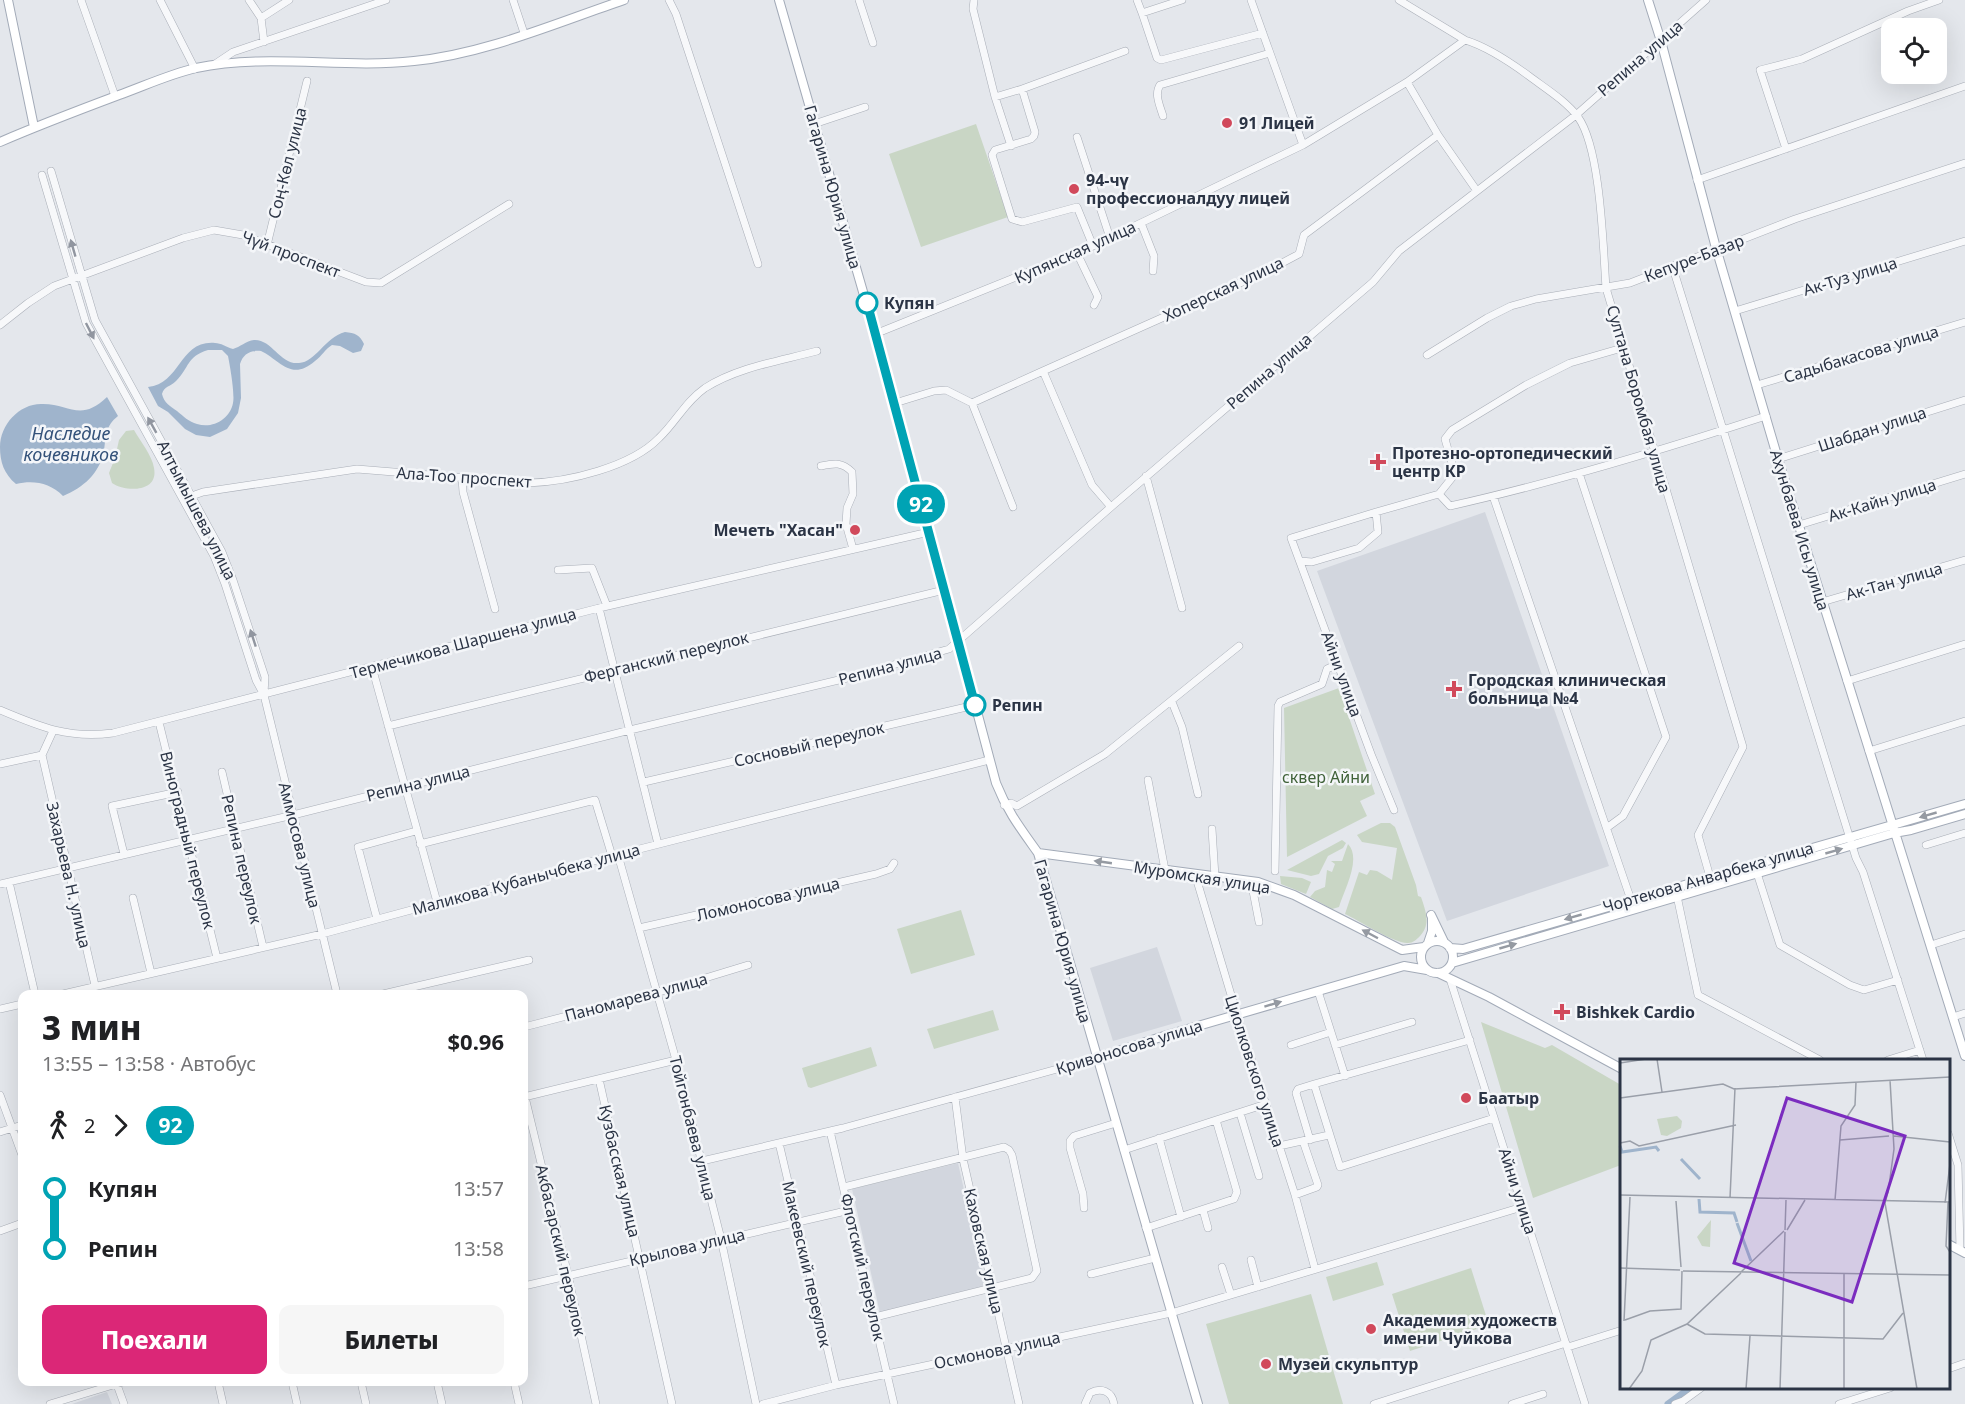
<!DOCTYPE html>
<html lang="ru">
<meta charset="utf-8">
<style>
:root{--surface:#fff;--page:#f6f6f6;--text:#202124;--muted:#757577;--accent:#db2777}
body{margin:0;font-family:"Noto Sans",sans-serif;background:var(--page);color:var(--text);height:100vh;display:flex;flex-direction:column;font-size:22px;white-space:nowrap}
*{box-sizing:border-box;margin:0}
p{font-size:20px;color:var(--muted)}
.icon{flex:none;width:33px;height:33px;fill:none;stroke:currentColor;stroke-width:2;stroke-linecap:round;stroke-linejoin:round}
.map{position:relative;flex:1;overflow:hidden}
.sheet{position:absolute;left:18px;top:990px;width:510px;height:396px;display:flex;flex-direction:column;background:var(--surface);border-radius:12px;box-shadow:0 6px 24px #0002}
.sheet>*{flex:none}
.badge{padding:0 12px;border-radius:20px;font-size:21px;line-height:39px}
.buttons{position:absolute;left:1881px;top:18px;display:grid;gap:12px}
.buttons a{display:grid;place-items:center;width:66px;height:66px;border-radius:12px;background:var(--surface);box-shadow:0 6px 24px #0002;font-size:30px}
.map>.badge{position:absolute;translate:-50% -50%;box-shadow:0 0 0 3px #fff}
.legs{display:flex;align-items:center;gap:9px;height:66px;padding:0 24px;font-size:20px}
.legs p{margin-inline-start:auto}
.headline{display:flex;align-items:center;justify-content:space-between;height:102px;padding:0 24px}
h1{font-size:33px;font-weight:800;line-height:45px}
.primary-button{display:flex;gap:12px;margin-top:auto;padding:12px 24px}
.primary-button a{flex:1;height:69px;border-radius:12px;background:var(--accent);color:#fff;font-size:24px;font-weight:800;line-height:69px;text-align:center}
.primary-button a+a{background:var(--page);color:var(--text)}
ul{padding:0 24px;list-style:none}
li{display:flex;align-items:center;gap:21px;height:60px;font-size:22px}
li i{display:grid;place-items:center;width:9px;height:100%;margin:0 8px;background:currentColor}
li i::after{content:'';width:15px;height:15px;margin:-8px;border:4px solid;border-radius:50%;background:var(--surface)}
li p{margin-inline-start:auto}
li:first-child i{background:linear-gradient(#0000 50%,currentColor 0)}
li:last-child i{background:linear-gradient(currentColor 50%,#0000 0)}
.map>svg:first-child{display:block}
.built{fill:#d2d6de}
.green{fill:#c9d6c5}
.water{fill:#9fb4cc;fill-rule:evenodd}
.lines{fill:none;stroke-linecap:round;stroke-linejoin:round}
.canal{stroke:#9fb4cc;stroke-width:7}
.minor-casing{stroke:#a9aeb7;stroke-width:8}
.major-casing{stroke:#a3abb8;stroke-width:10}
.minor{stroke:#f7f8fa;stroke-width:7}
.major{stroke:#fff;stroke-width:8}
.oneway{fill:#9196a0}
.oneway2{fill:#959aa2}
.line-1-casing{stroke:#fff;stroke-width:14}
.line-1{stroke:#00a3b4;stroke-width:9}
.poi-dot{fill:#d1495b;stroke:#f4f6f9;stroke-width:2}
.stop-1-dot{fill:#fff;stroke:#00a3b4;stroke-width:3}
.labels{text-anchor:middle;dominant-baseline:central;stroke-width:5;stroke-linejoin:round;paint-order:stroke}
.street-label{font-size:16px;fill:#2b3445;stroke:#f4f6f9}
.poi-label{font-size:16px;font-weight:bold;fill:#2b3445;stroke:#f4f6f9;text-anchor:start}
.stop-label{font-size:16px;font-weight:bold;fill:#2b3445;stroke:#f4f6f9;text-anchor:start}
.park-label{font-size:16px;fill:#3f6138;stroke:#f4f6f9}
.water-label{font-size:18px;font-style:italic;fill:#34527a;stroke:#f4f6f9}
.inset-river{fill:none;stroke:#9fb4cc;stroke-width:3}
.inset-road{fill:none;stroke:#9a9fa9;stroke-width:1.5}
.view{fill:#7b2cbf;fill-opacity:0.15;stroke:#7b2cbf;stroke-width:3}
.inset-edge{fill:none;stroke:#2b3445;stroke-width:3}
</style>
<div class="map">
<svg width="1965" height="1404" viewBox="0 0 1965 1404">
<rect width="100%" height="100%" fill="#e4e7ec"/>
<path class="built" d="M1485,512L1609,866L1447,921L1317,571Z
M1157,947L1182,1021L1113,1041L1090,968Z
M958,1163L986,1288L880,1313L852,1189Z
M107,1392L112,1404H72Z"/>
<path class="green" d="M976,124L1008,217L921,247L889,154Z
M134,430C140,441 152,455 154,468C159,493 125,492 112,483L109,473L115,458L119,440L126,431Z
M1339,688L1375,794L1360,801L1367,816L1287,857L1284,708Z
M1381,823H1390L1395,827L1416,885L1418,896L1421,897C1426,912 1431,924 1420,936C1416,940 1413,943 1408,943C1395,944 1358,920 1345,914L1359,872L1367,875L1370,870L1377,871L1392,880L1397,848L1362,842L1357,835Z
M1342,840L1346,843L1343,848L1328,856L1319,874L1311,876L1287,870Z
M1348,844C1362,859 1344,890 1339,907L1332,909L1310,897L1315,891L1325,887L1327,870L1332,872L1335,864L1331,861H1342Z
M1280,876L1302,878L1311,882L1306,894L1281,884Z
M961,910L975,955L911,974L897,929Z
M993,1010L999,1030L934,1049L927,1029Z
M1481,1022L1545,1048L1552,1045L1621,1085V1165L1533,1198Z
M871,1047L877,1066L811,1088L808,1087L802,1068Z
M1377,1262L1384,1285L1333,1301L1326,1277Z
M1471,1268L1489,1325L1410,1351L1392,1294Z
M1311,1294L1343,1404H1229L1206,1324Z"/>
<path class="water" d="M345,332C355,333 360,335 364,344L361,351L353,353L340,346L332,345C325,349 322,356 315,361C291,382 280,360 261,351C250,350 243,354 240,364L241,398L238,413L227,429L210,437L196,435L185,429L168,412L158,406L148,387C181,384 179,340 215,343C221,343 226,347 233,349C240,347 246,341 254,340C272,339 280,365 299,363C316,362 324,338 345,332ZM208,350H222L228,356C230,366 235,394 233,403C230,419 213,429 197,424C189,422 183,416 177,411C170,406 164,403 162,394C164,386 170,387 176,381C190,367 186,357 208,350Z
M107,397L118,416C105,426 106,437 104,451C99,474 84,487 63,496C50,483 34,480 16,484C4,474 0,462 0,447C0,425 19,404 41,404C69,403 80,423 107,397Z"/>
<g class="lines">
<path class="canal" d="M1668,1404L1690,1388"/>
<g class="minor-casing">
<path id="minor" d="M81,0L115,96
M160,0L195,69
M249,0L261,18L264,42
M513,0L524,33
M669,0L676,14L758,264
M859,0L873,43
M974,0L973,9L995,97L1011,146
M1137,0L1142,13L1182,0
M1251,0L1303,145
M1399,0L1465,40C1488,47 1510,62 1529,76C1545,88 1566,101 1578,117C1601,149 1603,247 1606,288L1743,747L1698,835L1710,877
M1142,13L1157,58L1161,60L1263,33
M261,18L289,0
M215,64L233,52L386,0
M1407,82L1438,135L1477,191
M1022,89L1125,51
M995,97L1022,89L1035,132L1034,136L1031,139L995,150L992,155L1012,219L1022,222L1077,207L1093,246
M1163,116C1160,106 1154,94 1160,85L1270,53
M814,124L865,107
M1077,137L1110,238
M1786,149L1760,70L1802,59L1908,11L1939,0
M51,171L95,320L222,552L233,580L265,677L264,693
M42,175L86,323L214,556L225,584L256,680L264,695L337,994
M1697,180L1965,86
M1141,223L1154,256L1153,271
M267,245L307,81
M1077,253L1098,297L1094,305
M1672,265L1856,858L1863,872L1923,1060
M1735,311L1965,241
M0,325L28,303L54,286L183,238L214,230L243,235L366,282L381,283L509,204
M875,334L1093,246L1303,145L1407,82L1465,40
M1427,355L1487,318L1511,306L1536,299L1630,283L1795,219L1965,163
M1757,385L1965,322
M895,403L934,391L946,390L972,403
M1778,459L1965,400
M821,466C835,463 842,462 852,472L853,494L847,508L846,524L853,549
M1579,473L1666,737L1623,816L1608,827
M1146,476L1182,608
M462,478L463,492L495,609
M1439,494L1455,474L1445,439L1452,430L1526,385L1570,363L1622,348
M1493,496L1631,900
M183,499L203,492L357,469L528,483C568,482 631,467 659,438C676,422 685,402 705,388C738,367 780,361 817,351
M1013,507L972,403L1043,371
M1111,507L1092,485L1043,371L1267,271L1299,254L1304,235L1438,135
M1376,512L1439,494L1450,506C1557,482 1662,450 1766,416
M1799,525L1965,474
M1300,561L1312,562L1359,548L1378,532L1376,512L1291,538L1371,754L1394,810
M558,570L592,568L607,606
M1822,602L1965,560
M599,608L658,844
M372,667L437,902
M1847,681L1965,644
M1172,702L1182,727L1198,794
M0,710C40,727 69,739 113,733L599,608L929,532
M159,722L217,958
M388,726L944,590
M1869,751L1965,721
M42,755L97,994
M0,764L42,755L53,731
M222,772L263,947
M1148,780L1165,870
M644,782L975,705
M1004,805L1011,803L1017,806L1105,754L1239,646
M1212,829L1215,877
M420,844L595,800L612,856
M1926,845L1965,833
M124,854L112,806L178,792
M618,855L676,1060L721,1239L756,1404
M1275,871L1278,706L1280,702L1322,684L1327,669L1338,664
M1757,873L1780,945L1850,985L1864,990L1898,980
M1195,874L1237,1015L1295,1195L1315,1269
M9,882L35,994
M1258,882L1253,891L1259,922
M0,884L293,815L630,730L847,678L949,649L1111,507L1373,282L1399,251L1576,115L1706,0
M1677,896L1698,995L1820,1060
M133,898L151,973
M377,919L358,847L416,831
M639,928L876,874L890,869L894,863
M1931,945L1965,934
M1450,979L1585,1404
M1318,991L1345,1076
M63,994L322,934L612,856L989,760
M383,994L529,960
M0,1009L22,1004
M1953,1017L1965,1013
M524,1027L656,993L748,965
M1470,1040L1314,1084L1340,1167L1494,1118
M1291,1045L1331,1032
M1335,1045L1412,1022
M1888,1060L1920,1050
M599,1079L672,1404
M0,1095L22,1155
M524,1097L676,1060
M525,1097L568,1275L596,1404
M955,1097L963,1159L1019,1404
M1240,1113L1259,1176
M1216,1120L1266,1104
M830,1131L894,1404
M0,1132L22,1125
M1948,1133L1958,1165L1960,1250
M1159,1138L1181,1217
M1310,1140L1296,1093L1298,1089L1314,1084
M779,1143L836,1385
M1279,1146L1329,1135
M1124,1150L1216,1120L1237,1192L1234,1199L1146,1228
M702,1161L843,1128L1097,1058
M844,1187L1004,1147L1009,1150L1012,1155L1037,1271L1032,1278L875,1317
M1295,1195L1317,1187L1318,1185L1303,1141
M1084,1208L1083,1194L1070,1148V1141L1074,1136L1116,1123
M1203,1210L1208,1228
M0,1231L22,1223
M1251,1260L1258,1287
M1222,1267L1231,1295
M1091,1274L1155,1258
M524,1286L850,1210
M1568,1347L1622,1330
M1948,1369L1965,1363
M116,1382L124,1404
M218,1382L223,1404
M292,1382L297,1404
M361,1382L366,1404
M437,1382L442,1404
M514,1382L519,1404
M50,1404L123,1382
M763,1404L836,1385L1171,1313L1522,1207
M1085,1404L1090,1393C1101,1387 1112,1391 1114,1404
M1374,1404L1566,1343
M1512,1404L1543,1394
M1675,1404L1683,1401L1701,1388
M1839,1404L1890,1388"/>
</g>
<g class="major-casing">
<path id="major" d="M8,0L34,127
M779,0L895,403L996,783C1007,811 1021,829 1038,853L1198,1404
M1648,0L1661,41L1716,248L1778,459L1965,1056
M0,142C39,125 79,110 119,95C144,86 170,74 196,68C269,53 342,69 414,61C485,54 556,23 624,0
M1038,853L1258,882L1294,895L1402,950L1424,947
M1431,915L1444,942
M1421 957a16 16 0 1 1 32 0a16 16 0 1 1-32 0Z
M1428,943L1432,931V918
M1450,948L1463,949L1965,804
M1452,963L1894,833L1911,830L1965,814
M1438,973L1489,997L1622,1069
M1097,1058L1167,1035L1404,966L1427,970
M1948,1244L1965,1253"/>
</g>
<use href="#minor" class="minor"/>
<use href="#major" class="major"/>
</g>
<defs><path id="oneway-solid" d="M-6-.8H1V-3.2L6.5 0L1 3.2V.8H-6Z" transform="scale(1.5)"/></defs>
<g class="oneway">
<use href="#oneway-solid" transform="translate(73 248) rotate(-106)"/>
<use href="#oneway-solid" transform="translate(90 331) rotate(63)"/>
<use href="#oneway-solid" transform="translate(152 425) rotate(-119)"/>
<use href="#oneway-solid" transform="translate(253 638) rotate(-108)"/>
</g>
<g class="oneway2">
<use href="#oneway-solid" transform="translate(1928 815) rotate(164)"/>
<use href="#oneway-solid" transform="translate(1834 851) rotate(-16)"/>
<use href="#oneway-solid" transform="translate(1103 862) rotate(-172)"/>
<use href="#oneway-solid" transform="translate(1573 917) rotate(164)"/>
<use href="#oneway-solid" transform="translate(1370 934) rotate(-152)"/>
<use href="#oneway-solid" transform="translate(1508 946) rotate(-16)"/>
<use href="#oneway-solid" transform="translate(1273 1004) rotate(-17)"/>
</g>
<g class="lines">
<g class="line-1-casing">
<path id="line-1" d="M867,303L975,705"/>
</g>
<use href="#line-1" class="line-1"/>
</g>
<g class="poi-dot">
<circle cx="1227" cy="123" r="6"/>
<circle cx="1074" cy="189" r="6"/>
<path d="M1375 453h6v6h6v6h-6v6h-6v-6h-6v-6h6z"/>
<circle cx="855" cy="530" r="6"/>
<path d="M1451 680h6v6h6v6h-6v6h-6v-6h-6v-6h6z"/>
<path d="M1559 1003h6v6h6v6h-6v6h-6v-6h-6v-6h6z"/>
<circle cx="1466" cy="1098" r="6"/>
<circle cx="1371" cy="1329" r="6"/>
<circle cx="1266" cy="1364" r="6"/>
</g>
<g class="stop-1-dot">
<circle cx="867" cy="303" r="10"/>
<circle cx="975" cy="705" r="10"/>
</g>
<g class="labels">
<g class="street-label">
<text transform="translate(1640 58) rotate(-41)">Репина улица</text>
<text transform="translate(287 163) rotate(-76)">Соң-Көл улица</text>
<text transform="translate(833 187) rotate(74)">Гагарина Юрия улица</text>
<text transform="translate(1075 252) rotate(-24)">Купянская улица</text>
<text transform="translate(291 254) rotate(21)">Чүй проспект</text>
<text transform="translate(1694 258) rotate(-21)">Кепуре-Базар</text>
<text transform="translate(1850 276) rotate(-17)">Ак-Туз улица</text>
<text transform="translate(1223 289) rotate(-25)">Хоперская улица</text>
<text transform="translate(1861 354) rotate(-17)">Садыбакасова улица</text>
<text transform="translate(1269 371) rotate(-41)">Репина улица</text>
<text transform="translate(1639 399) rotate(74)">Султана Боромбая улица</text>
<text transform="translate(1872 429) rotate(-18)">Шабдан улица</text>
<text transform="translate(464 477) rotate(4)">Ала-Тоо проспект</text>
<text transform="translate(1882 500) rotate(-17)">Ак-Кайн улица</text>
<text transform="translate(197 510) rotate(63)">Алтымышева улица</text>
<text transform="translate(1800 530) rotate(73)">Ахунбаева Исы улица</text>
<text transform="translate(1894 581) rotate(-16)">Ак-Тан улица</text>
<text transform="translate(463 643) rotate(-15)">Термечикова Шаршена улица</text>
<text transform="translate(666 657) rotate(-14)">Ферганский переулок</text>
<text transform="translate(890 666) rotate(-15)">Репина улица</text>
<text transform="translate(1342 674) rotate(70)">Айни улица</text>
<text transform="translate(809 744) rotate(-13)">Сосновый переулок</text>
<text transform="translate(418 783) rotate(-14)">Репина улица</text>
<text transform="translate(188 840) rotate(76)">Виноградный переулок</text>
<text transform="translate(300 845) rotate(76)">Аммосова улица</text>
<text transform="translate(242 859) rotate(77)">Репина переулок</text>
<text transform="translate(69 875) rotate(77)">Захарьева Н. улица</text>
<text transform="translate(1202 877) rotate(9)">Муромская улица</text>
<text transform="translate(1708 877) rotate(-16)">Чортекова Анварбека улица</text>
<text transform="translate(526 879) rotate(-15)">Маликова Кубанычбека улица</text>
<text transform="translate(768 899) rotate(-13)">Ломоносова улица</text>
<text transform="translate(1063 941) rotate(74)">Гагарина Юрия улица</text>
<text transform="translate(636 997) rotate(-15)">Паномарева улица</text>
<text transform="translate(1129 1047) rotate(-17)">Кривоносова улица</text>
<text transform="translate(1255 1071) rotate(72)">Циолковского улица</text>
<text transform="translate(693 1128) rotate(76)">Тойгонбаева улица</text>
<text transform="translate(620 1171) rotate(77)">Кузбасская улица</text>
<text transform="translate(1518 1191) rotate(72)">Айни улица</text>
<text transform="translate(687 1247) rotate(-13)">Крылова улица</text>
<text transform="translate(561 1250) rotate(77)">Акбасарский переулок</text>
<text transform="translate(984 1251) rotate(77)">Каховская улица</text>
<text transform="translate(807 1264) rotate(77)">Макеевский переулок</text>
<text transform="translate(863 1267) rotate(77)">Флотский переулок</text>
<text transform="translate(997 1350) rotate(-12)">Осмонова улица</text>
</g>
<g class="poi-label">
<text x="1239" y="123">91 Лицей</text>
<text x="1086" y="180">94-чү<tspan x="1086" dy="18">профессионалдуу лицей</tspan></text>
<text x="1392" y="453">Протезно-ортопедический<tspan x="1392" dy="18">центр КР</tspan></text>
<text x="843" y="530" text-anchor="end">Мечеть "Хасан"</text>
<text x="1468" y="680">Городская клиническая<tspan x="1468" dy="18">больница №4</tspan></text>
<text x="1576" y="1012">Bishkek Cardio</text>
<text x="1478" y="1098">Баатыр</text>
<text x="1383" y="1320">Академия художеств<tspan x="1383" dy="18">имени Чуйкова</tspan></text>
<text x="1278" y="1364">Музей скульптур</text>
</g>
<g class="stop-label">
<text x="884" y="303">Купян</text>
<text x="992" y="705">Репин</text>
</g>
<g class="park-label">
<text x="1326" y="777">сквер Айни</text>
</g>
<g class="water-label">
<text x="71" y="433">Наследие<tspan x="71" dy="21">кочевников</tspan></text>
</g>
</g>
<g transform="translate(1620 1059)">
<rect width="330" height="330" fill="#e4e7ec"/>
<path d="M57,57L62,62L61,69L47,77L41,76L37,60ZM91,161L90,188L82,187L77,178Z" fill="#c9d6c5"/>
<path class="inset-river" d="M0,87L2,93L36,88L39,92M61,100L80,120M79,140L80,153L114,154L117,163M117,164L131,202"/>
<path class="inset-road" d="M37,0L42,33M0,4L26,0M0,39L103,25L114,30L330,18M274,77L330,83M220,81L269,77M0,84L10,82L19,87L116,66M268,133L265,144L297,330M268,134L274,90L270,21M0,136L330,143M110,139L115,29M215,141L221,67L235,46L236,23M56,142L61,208M328,143L326,187L330,193M325,144L330,105M165,171L166,141M167,171L185,141M0,209L60,211M63,212L330,216M121,213L164,172M5,261L30,252L61,250L62,212M4,262L10,138M67,265L85,275L263,280L283,254M9,330L22,312L31,281L67,265L121,214M126,330L130,277M160,330L165,173M224,330V215"/>
<path class="view" d="M167,39L285,77L232,243L114,204Z"/>
<rect width="330" height="330" class="inset-edge"/>
</g>
</svg>
<div class="buttons">
<a><svg class="icon" aria-label="locate" viewBox="0 0 24 24"><circle cx="12" cy="12" r="6"/><path d="M12 2v4M12 18v4M2 12h4M18 12h4"/></svg></a>
</div>
<b class="badge" style="left:921px;top:504px;background:#00a3b4;color:#fff">92</b>
<section class="sheet">
<div class="headline"><div><h1>3 мин</h1><p>13:55 – 13:58 · Автобус</p></div><b>$0.96</b></div>
<div class="legs"><svg class="icon" aria-label="walk" viewBox="0 0 24 24"><circle cx="13" cy="4" r="2"/><path d="M13 8l-2 6 4 7M11 14l-3 7M7 12l3-4h3l4 4"/></svg>2<svg class="icon" aria-label="forward" viewBox="0 0 24 24"><path d="M9 5l7 7-7 7"/></svg><b class="badge" style="background:#00a3b4;color:#fff">92</b></div>
<ul>
<li><i style="color:#00a3b4"></i><b>Купян</b><p>13:57</p></li>
<li><i style="color:#00a3b4"></i><b>Репин</b><p>13:58</p></li>
</ul>
<div class="primary-button"><a>Поехали</a><a>Билеты</a></div>
</section>
</div>
